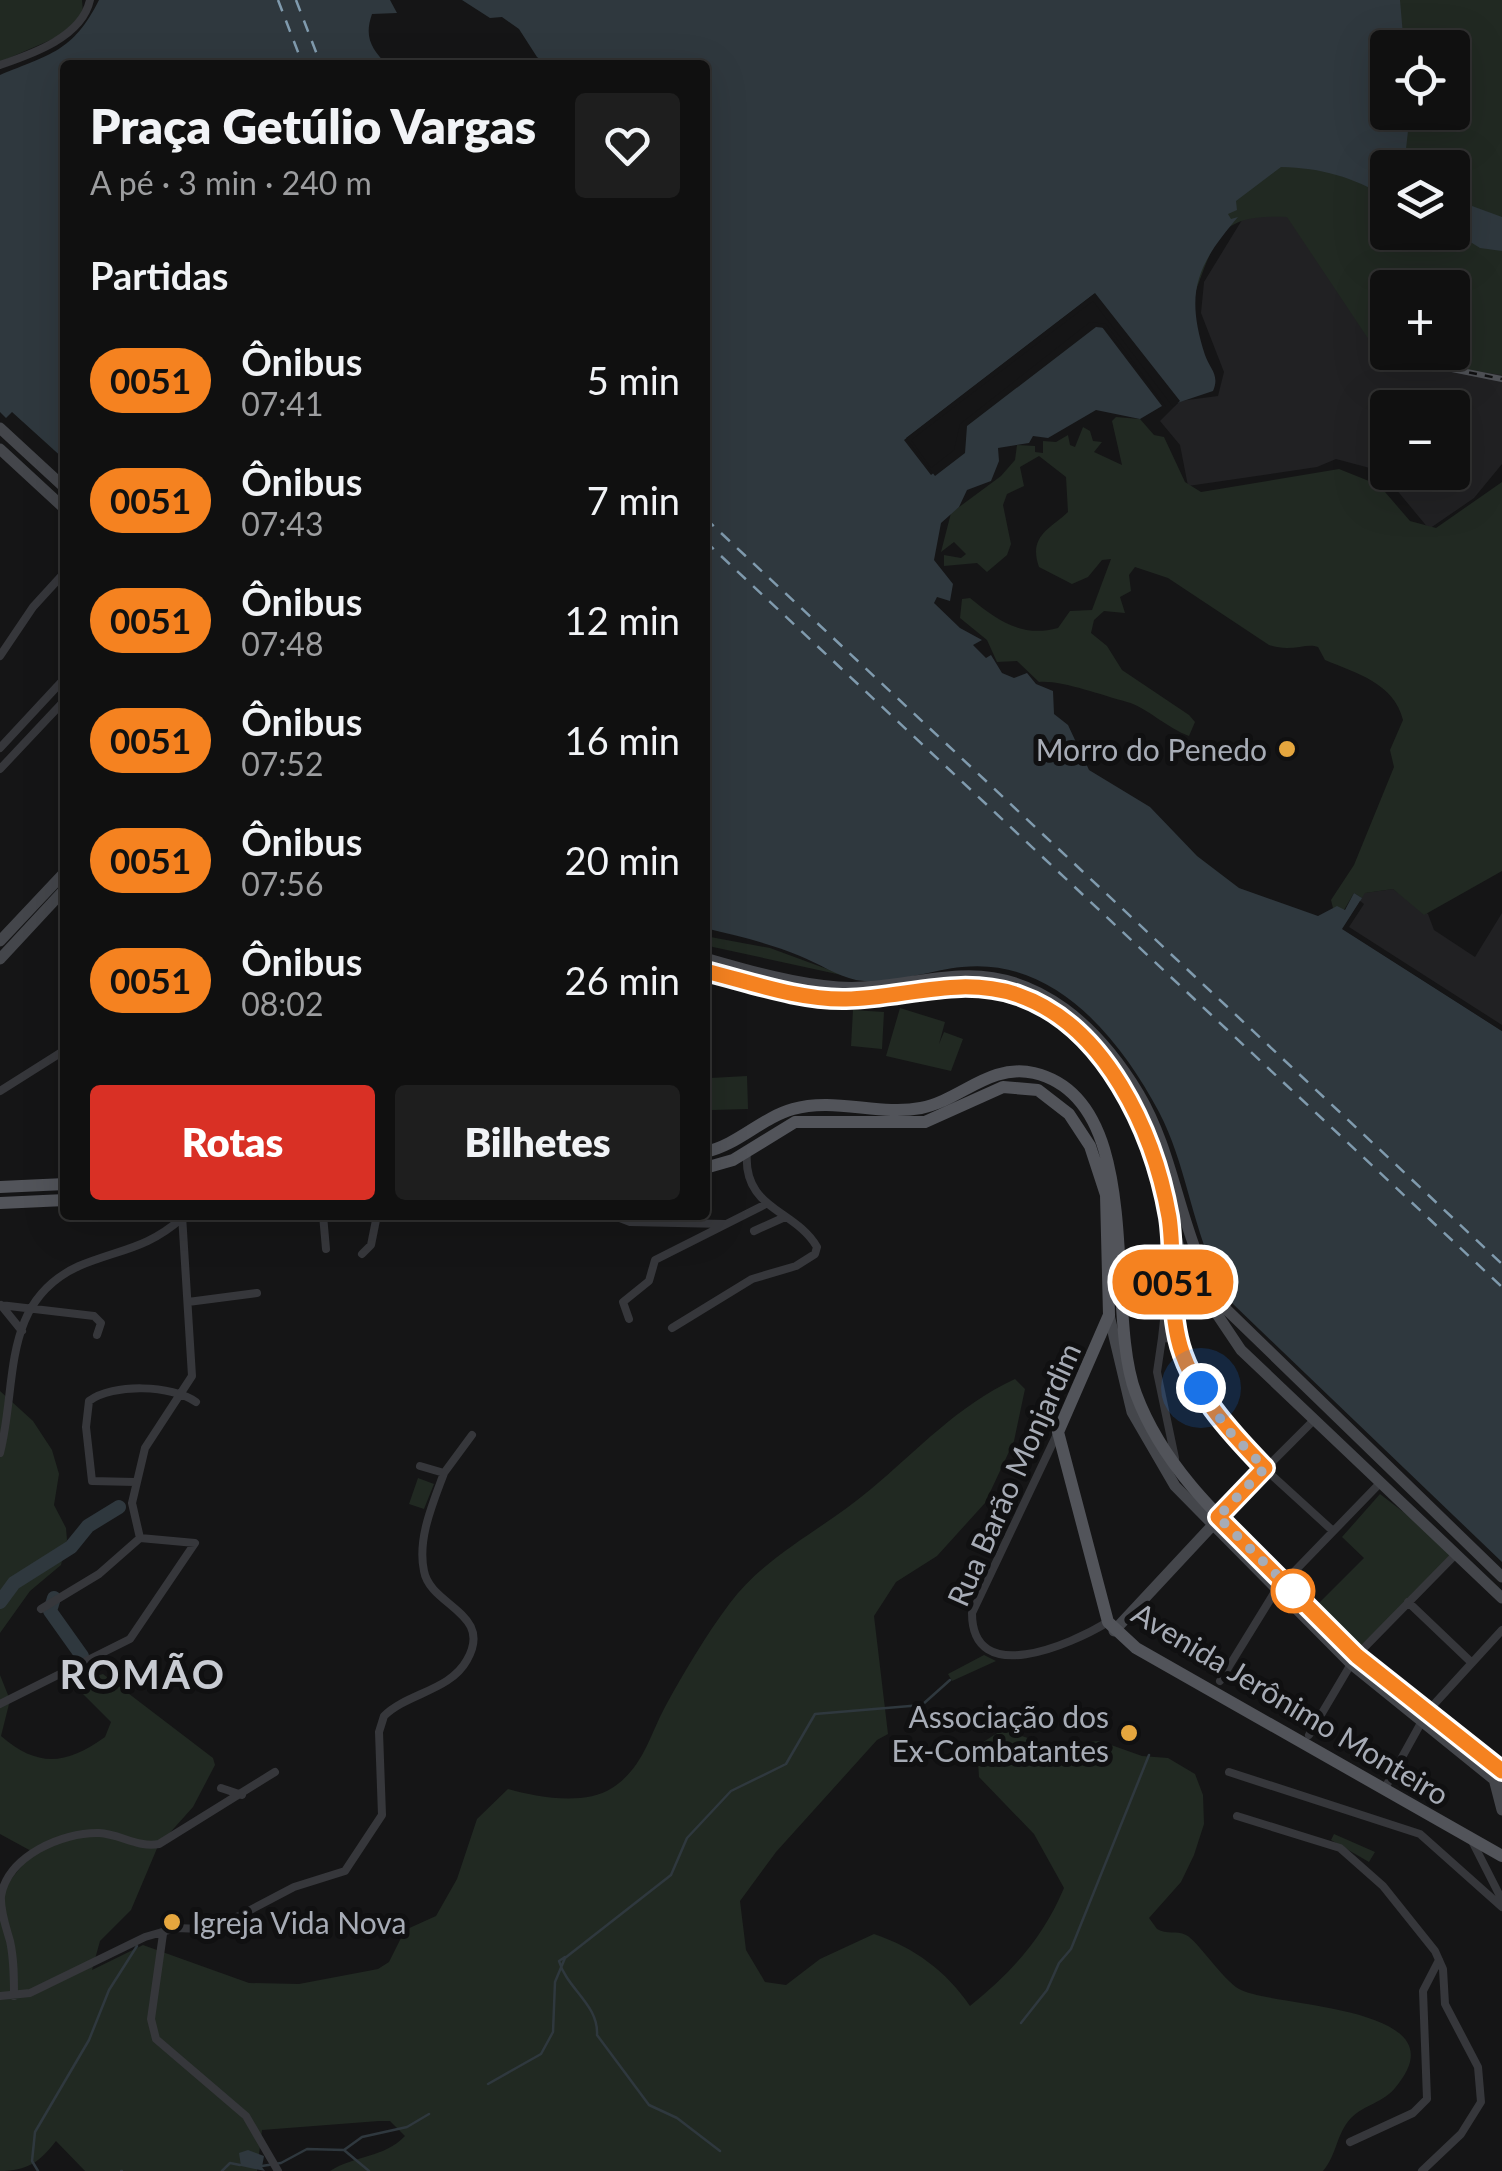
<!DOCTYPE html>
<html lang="pt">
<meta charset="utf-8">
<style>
:root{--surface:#101010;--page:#1e1e1e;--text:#f1f3f6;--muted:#9c9d9f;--line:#303030;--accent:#d93025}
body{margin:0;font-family:Lato,sans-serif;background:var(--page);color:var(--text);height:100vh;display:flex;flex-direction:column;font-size:38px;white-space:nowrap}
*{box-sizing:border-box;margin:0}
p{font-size:32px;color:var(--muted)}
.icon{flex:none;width:55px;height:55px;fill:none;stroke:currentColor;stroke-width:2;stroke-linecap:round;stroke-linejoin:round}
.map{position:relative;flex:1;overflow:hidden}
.side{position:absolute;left:60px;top:60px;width:650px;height:1160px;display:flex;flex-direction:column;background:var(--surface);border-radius:10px;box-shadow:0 10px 40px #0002,0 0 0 2px var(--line)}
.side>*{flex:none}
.badge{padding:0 20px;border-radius:32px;font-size:35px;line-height:65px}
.buttons{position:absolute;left:1370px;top:30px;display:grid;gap:20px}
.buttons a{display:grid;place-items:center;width:100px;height:100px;border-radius:10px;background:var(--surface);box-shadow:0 10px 40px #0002,0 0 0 2px var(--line);font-size:50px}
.you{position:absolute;width:50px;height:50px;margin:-25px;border:8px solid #fff;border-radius:50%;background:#1a73e8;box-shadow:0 0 0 15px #1a73e833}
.map>.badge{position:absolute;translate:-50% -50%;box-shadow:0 0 0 5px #fff}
h2{padding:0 30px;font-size:38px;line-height:90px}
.round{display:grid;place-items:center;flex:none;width:105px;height:105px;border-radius:10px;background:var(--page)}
.overview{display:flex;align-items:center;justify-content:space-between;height:170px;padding:0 30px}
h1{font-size:48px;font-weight:800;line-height:75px}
.cta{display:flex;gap:20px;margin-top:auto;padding:20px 30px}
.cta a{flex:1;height:115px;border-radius:10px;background:var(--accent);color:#fff;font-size:40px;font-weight:800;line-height:115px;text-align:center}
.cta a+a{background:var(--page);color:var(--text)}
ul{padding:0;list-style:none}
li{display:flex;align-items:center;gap:30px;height:120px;padding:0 30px}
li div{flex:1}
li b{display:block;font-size:38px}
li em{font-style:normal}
li .badge{min-width:110px;font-weight:700;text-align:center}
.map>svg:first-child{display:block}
.built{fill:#212123;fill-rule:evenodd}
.green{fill:#212922;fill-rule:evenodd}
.water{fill:#2f383e}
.pier{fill:#151516}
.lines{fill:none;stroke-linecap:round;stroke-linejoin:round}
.stream{stroke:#2f383e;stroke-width:2.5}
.river{stroke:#2f383e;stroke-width:14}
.ferry{stroke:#809bae;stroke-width:2.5;stroke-dasharray:12 10;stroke-linecap:butt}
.street{stroke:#36373b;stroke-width:8}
.secondary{stroke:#44464b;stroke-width:11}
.primary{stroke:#52545a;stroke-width:12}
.rail-casing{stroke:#4f5156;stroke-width:6}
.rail{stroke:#101011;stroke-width:2.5;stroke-dasharray:8;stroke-linecap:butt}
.line-casing{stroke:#fff;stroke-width:22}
.line{stroke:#f58220;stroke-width:15}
.walk{stroke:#a7acb6;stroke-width:10;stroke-dasharray:0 18}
.poi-dot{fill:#e5a63e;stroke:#101011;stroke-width:4}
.stop-dot{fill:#fff;stroke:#f58220;stroke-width:5}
.labels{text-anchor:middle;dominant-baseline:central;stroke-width:10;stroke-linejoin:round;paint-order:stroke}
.poi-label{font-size:30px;fill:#a7acb6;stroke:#101011;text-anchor:end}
.street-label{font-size:30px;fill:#a7acb6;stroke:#101011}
.district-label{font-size:40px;font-weight:bold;letter-spacing:2.5px;fill:#c8cbd2;stroke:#101011}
</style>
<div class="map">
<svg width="1502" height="2171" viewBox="0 0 1502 2171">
<rect width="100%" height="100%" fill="#151516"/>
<path class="built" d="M1281,204L1388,352L1502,373V464L1474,498L1429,529L1381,471L1336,459L1317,467L1188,486L1180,445L1160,421L1180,401L1218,396L1224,372L1201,313L1204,282L1245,215ZM1388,408H1452V472H1388Z
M1393,889L1428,914L1434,930L1475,957L1502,913V1031L1342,929L1364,893Z"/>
<path class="green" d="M0,0H82L83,13L62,35L0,62Z
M752,0H1502V375L1446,367L1402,353L1452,352V288H1388L1387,350L1369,340L1287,217C1220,214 1217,234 1195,293ZM1388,48H1452V112H1388ZM1388,168H1452V232H1388Z
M1116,417L1140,419L1154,435L1164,437L1185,482L1201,492L1339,469L1379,485L1410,521L1436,528L1502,482V871L1424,915L1393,889L1365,893L1362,898L1354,893L1344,910L1333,908L1331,900L1354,865L1394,767L1390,750L1403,720C1394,683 1356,673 1325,660L1318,647C1306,642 1292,653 1269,645L1168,578L1135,567L1129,575L1131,591L1120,597L1125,613L1104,611L1094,620L1091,633L1107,646L1122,670L1189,715L1195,722L1189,736C1167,728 1146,707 1127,702C1101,695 1061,680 1039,682L1017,661L997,662L987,640L960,618L962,599L970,598C997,620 1021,638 1058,628L1070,611L1092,610L1111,559L1102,560L1088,577L1072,584L1039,567C1028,536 1050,529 1068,512L1066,477L1039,456L1020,467L1024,486L1007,494L1003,505L1011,544L1007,555L987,572L977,563L944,566V555L961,558L966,554L954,542L941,552L951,513L1001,476L1015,460L1017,445L1035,446V452L1043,453V441L1056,442L1068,435L1070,445L1075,447L1083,427L1090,431L1093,441L1102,442L1094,452L1122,465L1112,421Z
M705,936L770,948L846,976L713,947L705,944Z
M900,1008L945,1022L939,1044L944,1032L963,1039L951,1071L886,1056Z
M853,1010L884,1012L882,1049L851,1046Z
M747,1076L748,1109L712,1110L710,1078Z
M1015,1379L1025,1389L1014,1441L985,1503L937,1556L896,1582L874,1616L888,1734L877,1740L776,1852L740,1901L746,1950L765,1982L786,1985L820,1959L874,1934C915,1948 946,1971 970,2006C1012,1972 1043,1938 1064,1888L1034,1834L979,1777L977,1746L1002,1730L1047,1744L1100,1741L1142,1756L1168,1758L1195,1774L1203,1795L1204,1824L1194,1855L1181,1882L1149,1918L1157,1929C1167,1935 1176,1930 1186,1935C1197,1940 1223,1980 1239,1989C1272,2008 1467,2004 1395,2088C1384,2102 1364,2105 1351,2118C1336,2134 1337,2155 1323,2171H330C355,2155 384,2158 405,2136L390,2121H379L262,2130L257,2171H85L56,2141C40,2162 27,2171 0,2171V1893L33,1852L0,1834V1675L10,1700L1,1736C38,1768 66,1765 105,1737L111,1722L80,1691L85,1679L103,1674L213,1758L215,1765L193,1807L158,1846L131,1910L100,1941L92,1970L143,1945L249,1983L299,1984L378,1969L389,1962L405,1930L436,1916L457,1879L477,1819L508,1789C537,1797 584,1806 612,1788C643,1768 649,1737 665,1707C684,1672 706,1635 730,1603C767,1554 824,1529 871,1489C919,1449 957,1406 1015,1379Z
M0,1391L33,1421L52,1450L59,1474L54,1505L66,1528L67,1540L61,1565L30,1591L0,1633Z
M418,1478L434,1484L424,1509L409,1504Z
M1380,1494L1454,1551L1359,1649L1315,1607L1364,1558L1342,1537Z
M984,1655L996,1661L952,1681L948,1674Z
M1334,1834L1375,1852L1369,1862L1331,1840Z"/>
<path class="water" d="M99,0H390L397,13L372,14C364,37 371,48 387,65H65V460L12,412L6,418L0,412V75C50,54 73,52 99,0Z
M462,0H1400L1404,47L1388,48V112L1410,113L1404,167L1388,168L1387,197C1352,177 1322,168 1281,167L1236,201L1237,210L1228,214L1231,219L1238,217C1196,266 1185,293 1205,355C1210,369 1220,375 1213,391L1177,403L1094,294L904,440L931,475L959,453L963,428L1091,327H1102L1162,406L1140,419L1096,410L1048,438L1033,436L1029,443L998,448L999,461L991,481L967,490L959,507L941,523L934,560L953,584L950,601L937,597L934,603L960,628L982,640L973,645L986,658L991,655L1002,673L1014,678L1027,673L1036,684L1053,691L1054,714L1068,725L1089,770L1150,807L1197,856L1239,888L1318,916L1337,906L1345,910L1354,893L1362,898L1343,929L1502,1031V1562L1233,1304C1193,1247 1191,1173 1159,1112C1120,1039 1055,957 962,967C930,970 889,986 856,980C837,976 818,963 800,956C769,943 738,936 705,928V65H548L537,57L519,29L502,17L490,18Z
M1453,199L1502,217V251L1480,248L1453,231Z
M248,2150L264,2156L262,2167L265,2171L241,2166L239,2153Z"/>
<path class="pier" d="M1095,293L1180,401L1173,407L1093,301L911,440L931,468L954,450L960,424L1090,322L1106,324L1166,407L1105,328L1096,327L967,426L965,453L935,476L906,438Z
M1360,901L1364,904L1349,927L1502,1025V1031L1342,929Z"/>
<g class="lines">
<path class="stream" d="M565,1957L559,1961C567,1989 599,2005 597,2035L649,2105L677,2118L720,2151
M1021,2023L1047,1990L1059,1963L1071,1949L1149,1755
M488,2084L541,2054L553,2032L555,1982L565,1958L671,1875L687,1838L731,1791L786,1764L815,1714L922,1705L950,1680
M344,2150L369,2171
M262,2166L281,2163L307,2149L344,2150L362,2137L407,2127L429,2114
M38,2171L32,2161L35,2132L89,2040L109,1990L137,1946
M121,2171H122
M222,2171L230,2163L240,2165"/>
<path class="river" d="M54,1598L50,1611L82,1656
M0,1602L14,1583L71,1547L88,1526L119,1507"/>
<path class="ferry" d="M278,0L303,65
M296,0L321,65
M705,518L1502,1264
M705,541L1502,1287"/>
<path class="street" d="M0,65C32,54 82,37 90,0
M0,656L33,607L65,572
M0,748L65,678
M0,769L65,700
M0,1091L65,1050
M323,1215L326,1249
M612,1215L630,1222L725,1224
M754,1231L785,1217
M362,1254L371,1245L377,1215
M188,1302L257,1293
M0,1305L94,1316L101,1323L97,1335
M1,1305L22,1331
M629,1319L623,1302L649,1281L655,1260L764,1205
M672,1328L752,1279L796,1266L815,1254L817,1247C794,1208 742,1210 747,1151
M1162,1338L1165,1311
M1315,1419L1265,1469L1333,1531
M1058,1432L972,1613C972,1688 1070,1645 1108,1622
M0,1453C18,1383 0,1302 79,1266C120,1249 147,1249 182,1218
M1175,1458L1157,1372L1162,1338L1178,1339
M444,1473L472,1435
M135,1482L92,1481L86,1427L89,1401C113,1383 172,1385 196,1402
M140,1538L132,1503L145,1448L192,1376L182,1215
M1288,1578L1381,1482
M1408,1602L1472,1663
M1357,1655L1456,1554
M1220,1681L1276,1590
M0,1704L130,1639L195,1543L140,1538L99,1574L41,1609
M1309,1735L1351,1664
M1229,1772L1420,1834L1502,1907
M221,1788L242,1795
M1385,1788L1427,1712L1502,1630
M1237,1816L1340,1848L1383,1886L1435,1951L1443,1969L1445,2004L1478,2067L1481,2102L1461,2134L1422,2171
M1473,1843L1502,1900
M163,1934L151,2019L156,2039L246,2116L278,2171
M0,1996L30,1993L145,1937L176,1928L202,1929L239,1916L294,1887L345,1871L382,1815L379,1732L384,1716C407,1693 450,1691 467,1660C494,1613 430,1606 424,1571C417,1539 433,1503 444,1473L420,1466
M14,1996C14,1977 14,1959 10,1941C6,1927 0,1911 1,1896C8,1856 62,1832 99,1833C120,1834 138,1848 159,1844L275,1772
M1350,2142L1413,2113L1427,2099L1423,1991L1439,1960"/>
<path class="secondary" d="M0,428L65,488
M0,449L65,509
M0,941L65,872
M705,958C747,970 794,984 838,987C879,990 919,978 959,976C1040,971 1100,1029 1139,1094C1179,1162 1180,1246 1227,1310L1502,1577
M0,959L65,889
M705,971L818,999L988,986L1059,1015L1101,1059L1130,1103L1153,1154L1184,1265L1241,1350L1502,1598
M1109,1315L1132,1412L1175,1486L1351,1664L1502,1786
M1114,1631L1265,1469L1227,1428L1178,1339L1170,1233
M1502,1762L1494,1779L1502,1810"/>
<path class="primary" d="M705,1152C738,1145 761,1118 793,1109C834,1097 879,1116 921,1108C961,1100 990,1063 1034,1073C1149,1100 1103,1310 1136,1394C1162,1464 1216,1515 1269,1566C1299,1596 1328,1629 1360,1658C1405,1698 1455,1732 1502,1771
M705,1168L733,1160L795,1122H925L1003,1087L1038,1090L1069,1114L1090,1146L1106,1195L1109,1315L1058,1432L1108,1622L1136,1648L1502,1856
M0,1187L65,1184
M0,1203L65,1200"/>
<g class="rail-casing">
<path id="rail" d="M1422,363L1502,379"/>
</g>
<use href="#rail" class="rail"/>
</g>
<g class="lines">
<g class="line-casing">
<path id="line" d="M705,971C750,982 799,1000 846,999C905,998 959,975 1018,995C1105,1025 1154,1131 1169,1217C1175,1256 1169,1298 1178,1338C1189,1388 1231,1433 1265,1468L1218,1517L1357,1656L1502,1771"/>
</g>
<use href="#line" class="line"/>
<path class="walk" d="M1201,1388L1226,1428L1265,1468L1218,1517L1293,1591"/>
</g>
<g class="poi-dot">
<circle cx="1287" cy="749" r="10"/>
<circle cx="1129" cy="1733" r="10"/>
<circle cx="172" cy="1922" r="10"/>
</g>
<circle class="stop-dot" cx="1293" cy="1591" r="20"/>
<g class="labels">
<g class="poi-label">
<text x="1267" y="749">Morro do Penedo</text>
<text x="1109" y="1716">Associação dos<tspan x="1109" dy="34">Ex-Combatantes</tspan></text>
<text x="192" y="1922" text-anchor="start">Igreja Vida Nova</text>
</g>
<g class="street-label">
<text transform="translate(1013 1474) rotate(-66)">Rua Barão Monjardim</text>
<text transform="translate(1291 1703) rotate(31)">Avenida Jerônimo Monteiro</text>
</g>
<g class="district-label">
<text x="143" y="1674">ROMÃO</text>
</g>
</g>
</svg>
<div class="buttons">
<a><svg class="icon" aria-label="locate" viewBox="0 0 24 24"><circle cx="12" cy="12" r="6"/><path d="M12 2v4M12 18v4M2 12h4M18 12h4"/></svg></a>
<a><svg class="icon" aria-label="layers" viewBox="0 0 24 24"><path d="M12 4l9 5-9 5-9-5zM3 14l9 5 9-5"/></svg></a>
<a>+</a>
<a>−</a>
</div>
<div class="you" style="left:1201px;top:1388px"></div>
<b class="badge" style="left:1173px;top:1282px;background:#f58220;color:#111">0051</b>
<section class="side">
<div class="overview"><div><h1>Praça Getúlio Vargas</h1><p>A pé · 3 min · 240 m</p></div><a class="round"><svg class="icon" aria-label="heart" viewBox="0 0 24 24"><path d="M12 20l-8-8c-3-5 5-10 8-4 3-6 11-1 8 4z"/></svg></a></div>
<h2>Partidas</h2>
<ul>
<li><span class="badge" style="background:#f58220;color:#111">0051</span><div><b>Ônibus</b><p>07:41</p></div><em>5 min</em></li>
<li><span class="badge" style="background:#f58220;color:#111">0051</span><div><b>Ônibus</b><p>07:43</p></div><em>7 min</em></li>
<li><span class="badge" style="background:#f58220;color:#111">0051</span><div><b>Ônibus</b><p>07:48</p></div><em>12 min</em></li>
<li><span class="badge" style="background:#f58220;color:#111">0051</span><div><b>Ônibus</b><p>07:52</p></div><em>16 min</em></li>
<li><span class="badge" style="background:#f58220;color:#111">0051</span><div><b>Ônibus</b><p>07:56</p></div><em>20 min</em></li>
<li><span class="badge" style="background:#f58220;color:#111">0051</span><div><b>Ônibus</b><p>08:02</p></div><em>26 min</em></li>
</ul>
<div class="cta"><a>Rotas</a><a>Bilhetes</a></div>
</section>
</div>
